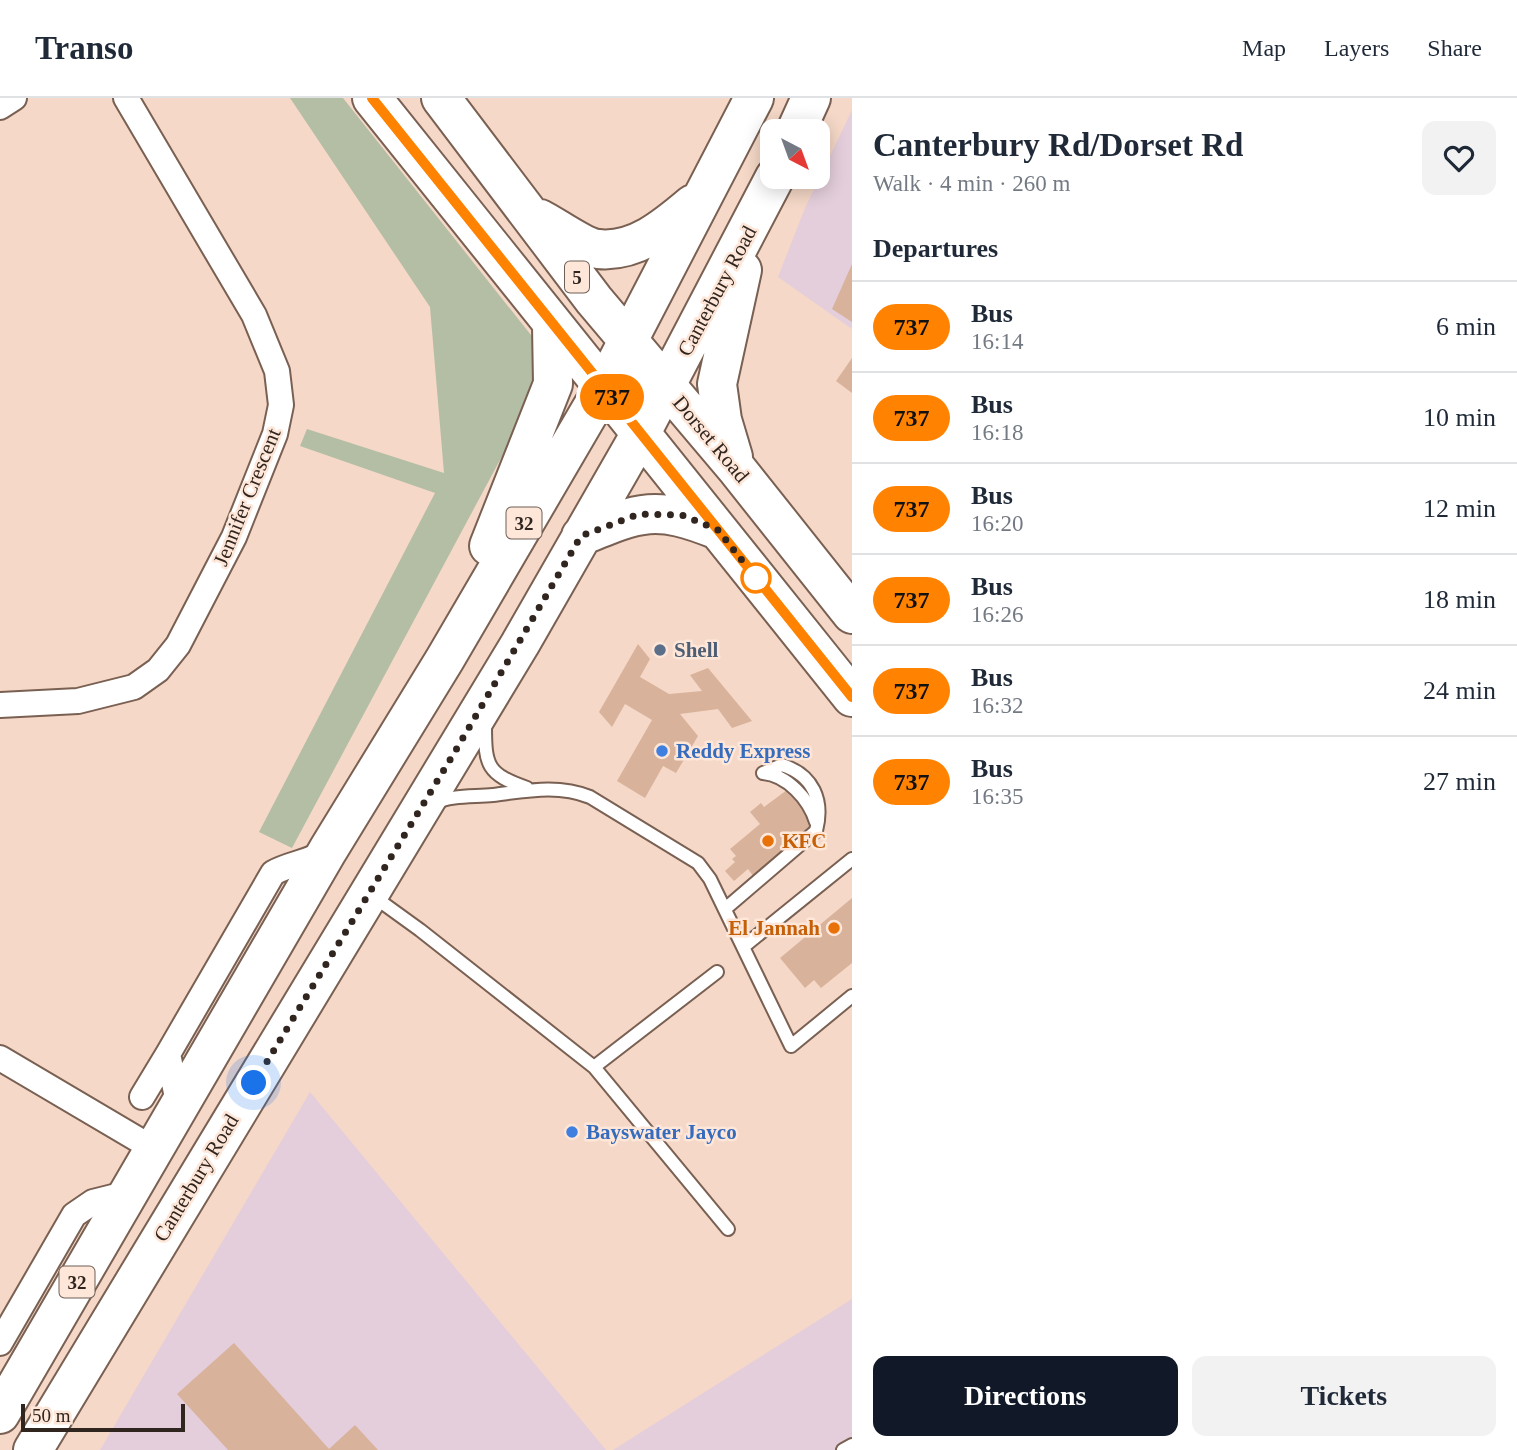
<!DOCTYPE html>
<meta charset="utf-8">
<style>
:root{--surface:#fff;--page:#f2f2f3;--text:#1f2937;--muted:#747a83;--line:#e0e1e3;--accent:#111827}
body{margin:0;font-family:Georgia,serif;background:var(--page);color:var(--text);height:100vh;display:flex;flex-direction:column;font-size:26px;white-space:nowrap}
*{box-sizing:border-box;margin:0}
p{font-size:23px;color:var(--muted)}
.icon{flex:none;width:38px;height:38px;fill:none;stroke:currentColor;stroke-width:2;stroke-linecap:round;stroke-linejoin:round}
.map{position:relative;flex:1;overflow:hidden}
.sheet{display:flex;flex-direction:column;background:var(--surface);width:665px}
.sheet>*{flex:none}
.badge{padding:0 14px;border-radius:23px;font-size:24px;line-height:46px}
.needle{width:46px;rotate:139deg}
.controls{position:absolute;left:760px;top:21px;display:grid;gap:14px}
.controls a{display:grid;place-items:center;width:70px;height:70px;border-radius:14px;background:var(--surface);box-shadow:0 4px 18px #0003;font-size:35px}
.scale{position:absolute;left:21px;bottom:18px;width:164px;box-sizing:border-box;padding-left:7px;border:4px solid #30251f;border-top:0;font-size:19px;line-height:24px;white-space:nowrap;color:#30251f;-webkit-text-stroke:5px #fee7d9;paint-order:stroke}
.you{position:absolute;width:35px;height:35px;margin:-18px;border:5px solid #fff;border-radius:50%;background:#1a73e8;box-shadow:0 0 0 10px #1a73e833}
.map>.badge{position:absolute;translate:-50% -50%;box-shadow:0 0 0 4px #fff}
h2{padding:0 21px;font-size:26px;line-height:63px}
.round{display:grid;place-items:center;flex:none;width:74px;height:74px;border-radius:14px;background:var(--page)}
.head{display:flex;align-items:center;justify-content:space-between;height:119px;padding:0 21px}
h1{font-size:33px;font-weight:600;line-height:52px}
.action{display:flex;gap:14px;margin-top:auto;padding:14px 21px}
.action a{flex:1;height:80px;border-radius:14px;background:var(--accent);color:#fff;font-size:28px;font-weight:600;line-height:80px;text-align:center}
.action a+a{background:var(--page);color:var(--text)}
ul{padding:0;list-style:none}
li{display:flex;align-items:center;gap:21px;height:91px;padding:0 21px;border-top:2px solid var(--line)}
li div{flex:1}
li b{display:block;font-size:26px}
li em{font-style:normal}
li .badge{min-width:77px;font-weight:700;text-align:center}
header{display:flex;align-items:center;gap:42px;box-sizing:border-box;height:98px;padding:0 35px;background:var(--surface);border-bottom:2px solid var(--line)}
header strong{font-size:33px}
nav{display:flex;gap:38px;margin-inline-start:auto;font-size:24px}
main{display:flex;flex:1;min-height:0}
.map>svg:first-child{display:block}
.industrial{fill:#e4cedb}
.green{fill:#b4bea5}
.building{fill:#d8b29b}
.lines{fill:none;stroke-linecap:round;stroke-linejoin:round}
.lane-casing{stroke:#796052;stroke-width:16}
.street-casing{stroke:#796052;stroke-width:28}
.primary-casing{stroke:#796052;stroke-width:42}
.lane{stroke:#fff;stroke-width:12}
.street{stroke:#fff;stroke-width:24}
.primary{stroke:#fff;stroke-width:38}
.line-casing{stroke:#fff;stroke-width:16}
.line{stroke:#ff8200;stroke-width:10}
.walk{stroke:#30251f;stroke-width:7;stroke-dasharray:0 12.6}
.stop-dot{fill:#fff;stroke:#ff8200;stroke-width:3.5}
.service-dot{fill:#5c6f8a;stroke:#fee7d9;stroke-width:2.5}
.shop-dot{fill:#3f7fe0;stroke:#fee7d9;stroke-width:2.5}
.food-dot{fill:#e8710a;stroke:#fee7d9;stroke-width:2.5}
.labels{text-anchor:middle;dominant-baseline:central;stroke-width:5;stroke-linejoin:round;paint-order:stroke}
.shield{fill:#fee7d9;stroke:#6e5f57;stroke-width:2}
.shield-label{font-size:19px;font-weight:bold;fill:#30251f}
.street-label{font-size:21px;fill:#30251f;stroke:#fee7d9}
.service-label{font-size:21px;font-weight:bold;fill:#4e5e75;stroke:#fee7d9;text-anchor:start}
.shop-label{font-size:21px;font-weight:bold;fill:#366cbe;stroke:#fee7d9;text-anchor:start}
.food-label{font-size:21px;font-weight:bold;fill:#c56008;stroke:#fee7d9;text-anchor:start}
</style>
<header>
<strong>Transo</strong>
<nav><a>Map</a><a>Layers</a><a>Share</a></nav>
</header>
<main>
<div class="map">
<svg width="852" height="1352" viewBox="0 0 852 1352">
<rect width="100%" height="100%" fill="#f5d8c7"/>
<path class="industrial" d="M852,12V231L778,179L805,110Z
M310,994L606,1352H100Z
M852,1201V1352H613Z"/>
<path class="green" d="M290,0H343L542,251L530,306L292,750L259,734L435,395L300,348L307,331L444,375L430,209Z"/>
<path class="building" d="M852,166V224L832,211Z
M852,260V295L836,283Z
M638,546L650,561L640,579L669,596L702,593L690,577L708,570L752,623L732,630L718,611L680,616L698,638L676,675L663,668L645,700L617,683L652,622L625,606L612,629L599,614Z
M791,689L819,728L754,779L748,771L734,783L725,773L735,764L732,761L736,758L730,751L760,726L750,714L761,705L764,709Z
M852,800V865L821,890L814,882L805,890L780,860Z
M234,1245L329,1351L355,1327L378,1352H228L177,1296Z"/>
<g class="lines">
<g class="lane-casing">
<path id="lane" d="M485,627C485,668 487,676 527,690
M763,675C787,677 809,701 816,724
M434,705C452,697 473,699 493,697C526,693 558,686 590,699L698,765L710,781L743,849L852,761
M373,798L420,832L594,969L728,1131
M725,811L816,733C824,702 813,677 782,667L763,675
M743,849L791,948L852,898
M594,969L717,874
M843,1352L852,1347"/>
</g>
<g class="street-casing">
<path id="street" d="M0,9L14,0
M0,607L78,603L134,589L158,572L178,547L234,439L275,336L281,307L277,273L254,217L126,0
M0,960L154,1051
M142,999L168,956
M179,1009L168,956L273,775C291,765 309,765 326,753
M0,1245L74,1117L93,1104L129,1095"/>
</g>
<g class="primary-casing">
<path id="primary" d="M372,0L852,599
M441,0L594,202L736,370L852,516
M796,33L811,0
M540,121C554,128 584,150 598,151C636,155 667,128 693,106
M733,359L722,322L717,286L742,172
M581,438C641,413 656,407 718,432
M489,448L553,286L552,228
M0,1316L328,752L445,561L604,289L754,0
M33,1352L520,546L641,335L775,79"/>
</g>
<use href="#lane" class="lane"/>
<use href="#street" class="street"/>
<use href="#primary" class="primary"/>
</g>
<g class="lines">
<g class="line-casing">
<path id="line" d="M372,0L852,599"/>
</g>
<use href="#line" class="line"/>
<path class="walk" d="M254,985L453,657L581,438L639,416L682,417L718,432L756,480"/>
</g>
<circle class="stop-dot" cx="756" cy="480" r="14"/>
<circle class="service-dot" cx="660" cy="552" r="7"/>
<g class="shop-dot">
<circle cx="662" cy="653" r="7"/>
<circle cx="572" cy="1034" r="7"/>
</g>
<g class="food-dot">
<circle cx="768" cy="743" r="7"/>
<circle cx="834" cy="830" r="7"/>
</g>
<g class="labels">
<g class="shield">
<rect x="565" y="163.5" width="24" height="31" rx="5"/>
<rect x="506.5" y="409.5" width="35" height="31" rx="5"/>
<rect x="59.5" y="1168.5" width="35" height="31" rx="5"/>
</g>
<g class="shield-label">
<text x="577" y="179">5</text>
<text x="524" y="425">32</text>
<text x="77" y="1184">32</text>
</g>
<g class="street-label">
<text transform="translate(717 193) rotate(-62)">Canterbury Road</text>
<text transform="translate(711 341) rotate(50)">Dorset Road</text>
<text transform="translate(247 399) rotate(-68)">Jennifer Crescent</text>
<text transform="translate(196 1080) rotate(-59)">Canterbury Road</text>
</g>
<g class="service-label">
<text x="674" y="552">Shell</text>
</g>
<g class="shop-label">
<text x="676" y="653">Reddy Express</text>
<text x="586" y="1034">Bayswater Jayco</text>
</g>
<g class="food-label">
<text x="782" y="743">KFC</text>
<text x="820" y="830" text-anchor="end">El Jannah</text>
</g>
</g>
</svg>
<div class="controls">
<a><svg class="needle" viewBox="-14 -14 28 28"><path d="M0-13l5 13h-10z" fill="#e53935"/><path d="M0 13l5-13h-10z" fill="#747a83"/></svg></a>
</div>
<div class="scale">50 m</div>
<div class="you" style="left:254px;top:985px"></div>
<b class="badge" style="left:612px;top:299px;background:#ff8200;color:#111">737</b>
</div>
<section class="sheet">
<div class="head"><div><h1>Canterbury Rd/Dorset Rd</h1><p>Walk · 4 min · 260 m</p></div><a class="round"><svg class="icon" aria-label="heart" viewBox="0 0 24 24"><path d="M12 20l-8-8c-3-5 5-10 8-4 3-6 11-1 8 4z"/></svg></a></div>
<h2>Departures</h2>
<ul>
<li><span class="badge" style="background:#ff8200;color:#111">737</span><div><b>Bus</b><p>16:14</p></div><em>6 min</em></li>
<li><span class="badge" style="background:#ff8200;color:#111">737</span><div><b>Bus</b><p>16:18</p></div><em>10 min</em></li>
<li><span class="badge" style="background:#ff8200;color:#111">737</span><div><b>Bus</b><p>16:20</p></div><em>12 min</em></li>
<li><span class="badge" style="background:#ff8200;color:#111">737</span><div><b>Bus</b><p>16:26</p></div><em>18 min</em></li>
<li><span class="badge" style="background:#ff8200;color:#111">737</span><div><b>Bus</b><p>16:32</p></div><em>24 min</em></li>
<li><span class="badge" style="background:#ff8200;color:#111">737</span><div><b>Bus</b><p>16:35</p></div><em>27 min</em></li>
</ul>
<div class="action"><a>Directions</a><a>Tickets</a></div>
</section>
</main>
